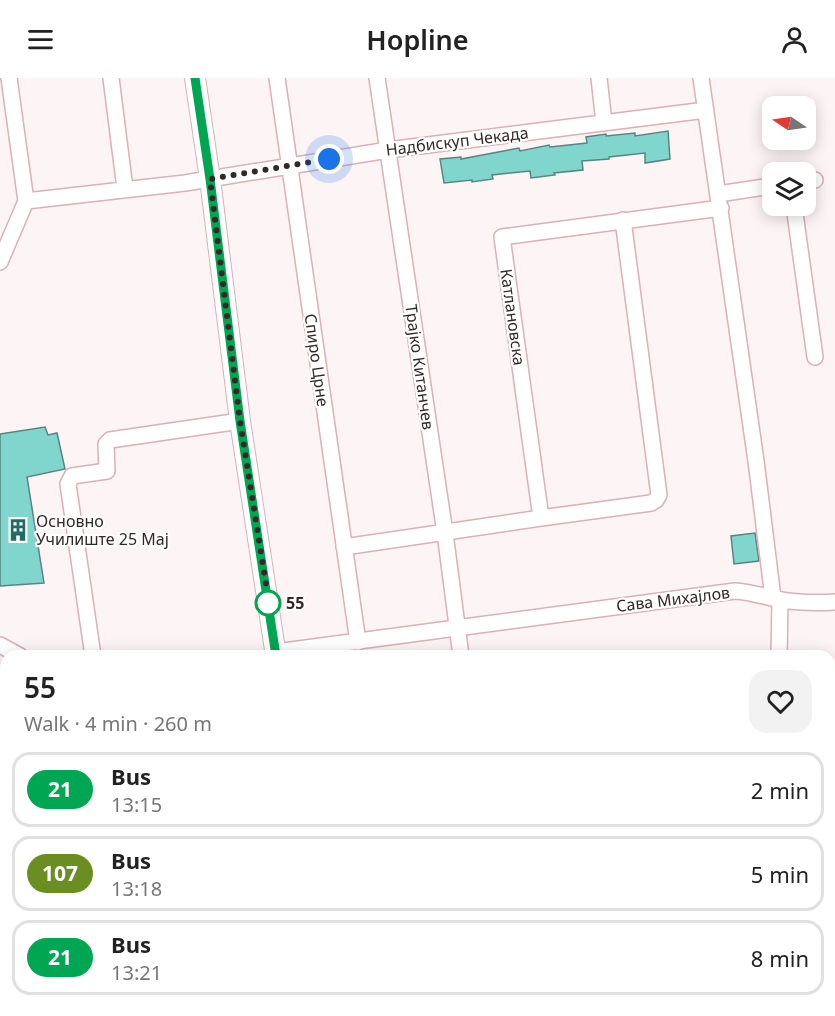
<!DOCTYPE html>
<meta charset="utf-8">
<style>
:root{--surface:#fff;--page:#f2f2f2;--text:#222;--muted:#767676;--line:#e0e0e0}
body{margin:0;font-family:"Noto Sans",sans-serif;background:var(--page);color:var(--text);height:100vh;display:flex;flex-direction:column;font-size:22px;white-space:nowrap}
*{box-sizing:border-box;margin:0}
p{font-size:20px;color:var(--muted)}
.icon{flex:none;width:33px;height:33px;fill:none;stroke:currentColor;stroke-width:2;stroke-linecap:round;stroke-linejoin:round}
.map{position:relative;flex:1;overflow:hidden}
.side{position:absolute;left:0px;top:572px;width:836px;height:368px;display:flex;flex-direction:column;background:var(--surface);border-radius:18px 18px 0 0;box-shadow:0 3px 15px #0003}
.side>*{flex:none}
.badge{padding:0 12px;border-radius:20px;font-size:21px;line-height:39px}
.needle{width:39px;rotate:283deg}
.tools{position:absolute;left:762px;top:18px;display:grid;gap:12px}
.tools a{display:grid;place-items:center;width:54px;height:54px;border-radius:12px;background:var(--surface);box-shadow:0 3px 15px #0003;font-size:30px}
.you{position:absolute;width:30px;height:30px;margin:-15px;border:4px solid #fff;border-radius:50%;background:#1a73e8;box-shadow:0 0 0 9px #1a73e833}
.map>.badge{position:absolute;translate:-50% -50%;box-shadow:0 0 0 3px #fff}
.round{display:grid;place-items:center;flex:none;width:63px;height:63px;border-radius:18px;background:var(--page)}
.overview{display:flex;align-items:center;justify-content:space-between;height:102px;padding:0 24px}
h1{font-size:28px;font-weight:600;line-height:45px}
ul{padding:0;list-style:none}
li{display:flex;align-items:center;gap:18px;height:75px;margin:0 12px 9px;padding:0 12px;border:3px solid var(--line);border-radius:18px}
li div{flex:1}
li b{display:block;font-size:22px}
li em{font-style:normal}
li .badge{min-width:66px;font-weight:700;text-align:center}
header{display:flex;justify-content:space-between;align-items:center;height:78px;padding:0 24px;background:var(--surface);font-size:27px;font-weight:600}
.map>svg:first-child{display:block}
.building{fill:#80d5cd;stroke:#598580;stroke-width:1.5}
.lines{fill:none;stroke-linecap:round;stroke-linejoin:round}
.minor-casing{stroke:#dab1b4;stroke-width:18}
.major-casing{stroke:#dab1b4;stroke-width:22}
.minor{stroke:#fff;stroke-width:15}
.major{stroke:#fff;stroke-width:20}
.line-casing{stroke:#fff;stroke-width:14}
.line{stroke:#00a651;stroke-width:9}
.walk{stroke:#352627;stroke-width:6;stroke-dasharray:0 10.8}
.stop-dot{fill:#fff;stroke:#00a651;stroke-width:3}
.labels{text-anchor:middle;dominant-baseline:central;stroke-width:4.5;stroke-linejoin:round;paint-order:stroke}
.street-label{font-size:16px;fill:#352627;stroke:#fff}
.poi-label{font-size:16px;fill:#352627;stroke:#fff;text-anchor:start}
.stop-label{font-size:16px;font-weight:bold;fill:#352627;stroke:#fff;text-anchor:start}
</style>
<header><svg class="icon" aria-label="menu" viewBox="0 0 24 24"><path d="M4 6h16M4 12h16M4 18h16"/></svg>Hopline<svg class="icon" aria-label="person" viewBox="0 0 24 24"><circle cx="12" cy="8" r="4"/><path d="M4 21q1-7 8-7t8 7"/></svg></header>
<div class="map">
<svg width="835" height="938" viewBox="0 0 835 938">
<rect width="100%" height="100%" fill="#fdf4f5"/>
<path class="building" d="M668,53L670,81L645,85V75L609,79V81L582,83L583,92L554,95L555,97L531,100L530,93L492,97L493,101L472,104V102L444,105L440,81L461,79V81L519,70L520,73L549,67L550,69L587,65L586,59L606,56V58L635,55V58Z
M45,349L48,357L57,355L65,391L27,399L44,505L0,508V356Z
M755,455L759,483L734,486L731,458Z"/>
<g class="lines">
<g class="minor-casing">
<path id="minor" d="M9,0L26,123
M111,0L125,111
M277,0L358,564
M377,0L445,455L461,578
M599,0L604,45
M701,0L756,383L773,520
M806,103L815,102
M718,116L772,108
M26,123L185,105L388,72L706,32
M794,128L815,279
M0,184L26,123
M541,440L502,159L721,130
M344,469L541,440L651,425L656,422L659,417L623,142
M0,567L20,578
M276,574L735,513C751,514 766,519 782,522C800,525 817,525 835,524
M93,578L68,406L72,398L107,393L106,366L110,362L240,343
M779,578L780,522
M830,692L835,688
M830,850L835,860
M0,916L6,923
M16,933L20,938
M325,933L326,938
M609,938L613,933"/>
</g>
<g class="major-casing">
<path id="major" d="M195,0L210,101L240,343L276,578
M585,933L592,938"/>
</g>
<use href="#minor" class="minor"/>
<use href="#major" class="major"/>
</g>
<g class="lines">
<g class="line-casing">
<path id="line" d="M195,0L210,101L240,343L276,578"/>
</g>
<use href="#line" class="line"/>
<path class="walk" d="M268,525L270,531L240,343L210,101L329,81"/>
</g>
<defs>
<g id="building-bare" transform="scale(1.8)"><path d="M-4-6H4V6H1V3H-1V6H-4ZM-2.5-4.3h1.7v1.8h-1.7ZM.8-4.3h1.7v1.8H.8ZM-2.5-1h1.7V.8h-1.7ZM.8-1h1.7V.8H.8Z" fill="#226c67" stroke="#fff" stroke-width="2.5" paint-order="stroke"/></g>
</defs>
<g fill-rule="evenodd">
<use href="#building-bare" x="18" y="452"/>
</g>
<circle class="stop-dot" cx="268" cy="525" r="12"/>
<g class="labels">
<g class="street-label">
<text transform="translate(457 63) rotate(-7)">Надбискуп Чекада</text>
<text transform="translate(513 239) rotate(82)">Катлановска</text>
<text transform="translate(317 282) rotate(82)">Спиро Црне</text>
<text transform="translate(420 289) rotate(82)">Трајко Китанчев</text>
<text transform="translate(673 521) rotate(-7)">Сава Михајлов</text>
</g>
<g class="poi-label">
<text x="36" y="443">Основно<tspan x="36" dy="18">Училиште 25 Мај</tspan></text>
</g>
<g class="stop-label">
<text x="286" y="525">55</text>
</g>
</g>
</svg>
<div class="tools">
<a><svg class="needle" viewBox="-14 -14 28 28"><path d="M0-13l5 13h-10z" fill="#e53935"/><path d="M0 13l5-13h-10z" fill="#767676"/></svg></a>
<a><svg class="icon" aria-label="layers" viewBox="0 0 24 24"><path d="M12 4l9 5-9 5-9-5zM3 14l9 5 9-5"/></svg></a>
</div>
<div class="you" style="left:329px;top:81px"></div>
<section class="side">
<div class="overview"><div><h1>55</h1><p>Walk · 4 min · 260 m</p></div><a class="round"><svg class="icon" aria-label="heart" viewBox="0 0 24 24"><path d="M12 20l-8-8c-3-5 5-10 8-4 3-6 11-1 8 4z"/></svg></a></div>
<ul>
<li><span class="badge" style="background:#00a651;color:#fff">21</span><div><b>Bus</b><p>13:15</p></div><em>2 min</em></li>
<li><span class="badge" style="background:#6b8e23;color:#fff">107</span><div><b>Bus</b><p>13:18</p></div><em>5 min</em></li>
<li><span class="badge" style="background:#00a651;color:#fff">21</span><div><b>Bus</b><p>13:21</p></div><em>8 min</em></li>
</ul>
</section>
</div>
